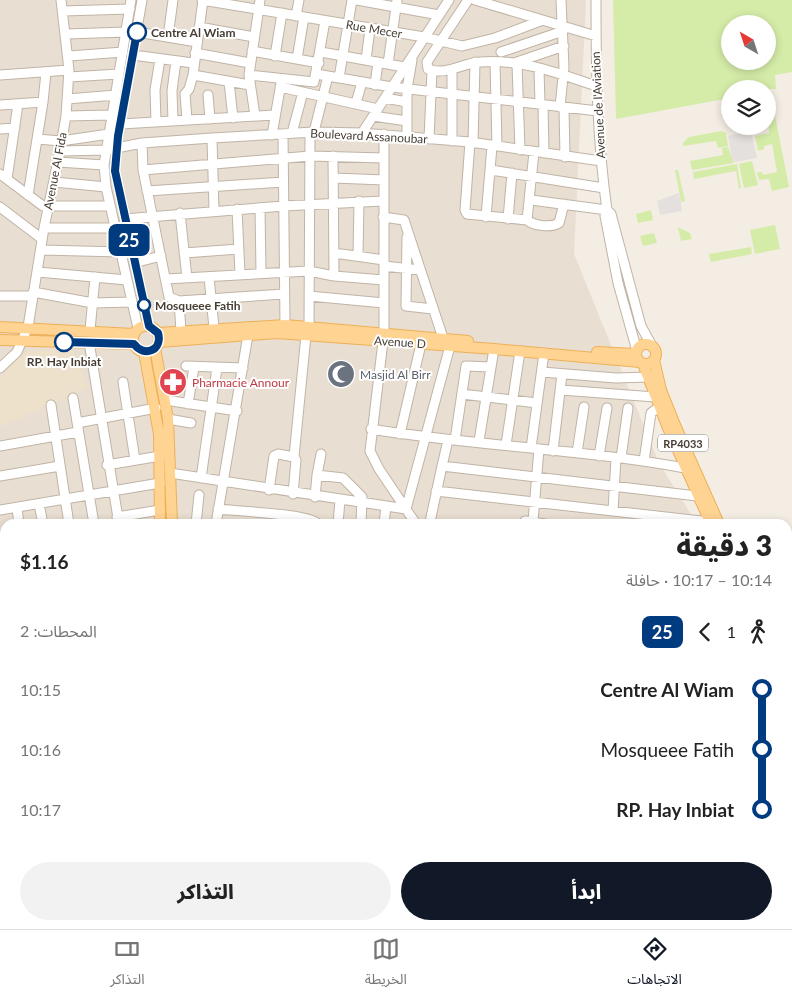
<!DOCTYPE html>
<html lang="ar">
<meta charset="utf-8">
<style>
:root{--surface:#fff;--page:#f2f2f2;--text:#222;--muted:#767676;--line:#e0e0e0;--accent:#111827}
body{margin:0;font-family:Lato,"Noto Sans Arabic",sans-serif;background:var(--page);color:var(--text);direction:rtl;height:100vh;display:flex;flex-direction:column;font-size:19px;white-space:nowrap}
*{box-sizing:border-box;margin:0}
p{font-size:16px;color:var(--muted)}
.icon{flex:none;width:28px;height:28px;fill:none;stroke:currentColor;stroke-width:2;stroke-linecap:round;stroke-linejoin:round}
.map{position:relative;flex:1;overflow:hidden;direction:ltr}
.sheet{position:absolute;left:0px;top:519px;width:792px;height:411px;display:flex;flex-direction:column;background:var(--surface);border-radius:15px 15px 0 0;box-shadow:0 2px 8px #0003;direction:rtl}
.sheet>*{flex:none}
.badge{padding:0 10px;border-radius:8px;font-size:18px;line-height:32px}
.needle{width:32px;rotate:321deg}
.fabs{position:absolute;left:721px;top:15px;display:grid;gap:10px}
.fabs a{display:grid;place-items:center;width:55px;height:55px;border-radius:50%;background:var(--surface);box-shadow:0 2px 8px #0003;font-size:25px}
.map>.badge{position:absolute;translate:-50% -50%;box-shadow:0 0 0 2px #fff}
.legs{display:flex;align-items:center;gap:8px;height:55px;padding:0 20px;font-size:16px}
.legs p{margin-inline-start:auto}
.overview{display:flex;align-items:center;justify-content:space-between;height:85px;padding:0 20px}
h1{font-size:28px;font-weight:800;line-height:38px}
.action{display:flex;gap:10px;margin-top:auto;padding:10px 20px}
.action a{flex:1;height:58px;border-radius:30px;background:var(--accent);color:#fff;font-size:20px;font-weight:800;line-height:58px;text-align:center}
.action a+a{background:var(--page);color:var(--text)}
ul{padding:0 20px;list-style:none}
li{display:flex;align-items:center;gap:18px;height:60px;font-size:19px}
li i{display:grid;place-items:center;width:8px;height:100%;margin:0 6px;background:currentColor}
li i::after{content:'';width:12px;height:12px;margin:-6px;border:4px solid;border-radius:50%;background:var(--surface)}
li p{margin-inline-start:auto}
li:first-child i{background:linear-gradient(#0000 50%,currentColor 0)}
li:last-child i{background:linear-gradient(currentColor 50%,#0000 0)}
.menu{display:flex;justify-content:space-around;align-items:center;height:70px;border-top:1px solid var(--line);background:var(--surface);font-size:14px;color:var(--muted)}
.menu a{display:grid;justify-items:center;gap:2px}
.menu .selected{color:var(--accent)}
.map>svg:first-child{display:block}
.residential{fill:#e8ded1}
.education{fill:#eee1cc}
.green{fill:#d5eca8;fill-rule:evenodd}
.parking{fill:#e4e0dd}
.lines{fill:none;stroke-linecap:round;stroke-linejoin:round}
.minor-casing{stroke:#c0b4a6;stroke-width:11}
.major-casing{stroke:#eeb057;stroke-width:12}
.minor{stroke:#fff;stroke-width:9}
.major{stroke:#ffd392;stroke-width:10}
.line-1-casing{stroke:#fff;stroke-width:11}
.line-1{stroke:#003b80;stroke-width:8}
.stop-1-dot{fill:#fff;stroke:#003b80;stroke-width:2.5}
.labels{text-anchor:middle;dominant-baseline:central;stroke-width:4;stroke-linejoin:round;paint-order:stroke}
.shield{fill:#fff;stroke:#7e7770;stroke-width:1}
.shield-label{font-size:11px;font-weight:bold;fill:#463d33}
.street-label{font-size:12px;fill:#463d33;stroke:#fff}
.stop-label{font-size:12px;font-weight:bold;fill:#463d33;stroke:#fff;text-anchor:start}
.worship-label{font-size:12px;fill:#5b616d;stroke:#fff;text-anchor:start}
.health-label{font-size:12px;fill:#be3a42;stroke:#fff;text-anchor:start}
</style>
<div class="map">
<svg width="792" height="929" viewBox="0 0 792 929">
<rect width="100%" height="100%" fill="#f4ede4"/>
<path class="residential" d="M0,0H586L574,254L659,463L697,524H5V925H714L717,929H0Z
M788,668L792,675V839L788,840Z"/>
<path class="education" d="M72,349L88,387L0,427V378L22,352Z
M5,787V925H75L77,929H6L0,920V789Z"/>
<path class="green" d="M613,0H792V72L775,75L776,89H730V98L616,119ZM730,24H768V61H730Z
M771,111L772,115H775L789,187L772,191L769,179L759,180L757,172H762L763,175L777,172L772,144L764,146V149L758,151L755,136L769,133L768,112Z
M721,131L726,133L728,146L718,148L716,141L683,146V143L689,137Z
M728,147L734,163L692,170L690,161L723,155L722,148Z
M752,161L758,185L744,188L739,164Z
M737,164L741,188L739,189L736,171L694,179L693,172Z
M675,170H678L685,201L681,202Z
M651,210L653,220L638,223L636,214Z
M775,225L780,249L755,254L750,230Z
M678,227L690,233L692,239L681,241Z
M654,233L657,243L643,246L640,236Z
M751,247L752,254L711,262L709,254Z"/>
<path class="parking" d="M751,131L757,158L735,162L732,159L728,136Z
M679,193L682,211L660,215L657,201Z"/>
<g class="lines">
<g class="minor-casing">
<path id="minor" d="M131,0L104,165L106,187L138,328
M142,0L118,136L115,171L149,326
M202,0L424,37L462,46L495,38L543,20
M203,0L193,75L250,85
M357,0L439,15
M468,0L427,62L428,69C445,76 463,63 480,62C519,58 560,74 596,86
M475,0L596,36
M596,0C596,70 597,140 607,210L605,216L618,283L637,351
M63,11L130,9
M296,16L299,0
M199,27L254,37
M137,32L197,42
M66,34L127,32
M168,37L173,0
M252,51L319,63
M321,52L404,67
M501,52L563,31
M195,53L250,63
M133,55L193,63
M69,56L123,52
M275,56L282,13
M297,59L304,17
M366,60L370,29
M495,62L497,146
M514,63L564,46
M388,64L397,0
M517,64L520,150
M539,69L540,104
M452,70V141
M316,74L392,87L598,111
M0,75L69,70
M249,75L314,82L325,21
M69,77L119,74
M339,78L352,0
M229,82L233,118
M375,85L378,62
M280,87L378,109
M208,95L210,119
M385,98L407,102
M67,99L116,95
M356,103L362,82
M0,105L43,102
M543,105L544,153
M560,107L564,67L561,0
M564,108L565,157
M66,116L112,115
M255,116L249,75L260,0
M373,116L407,121
M187,120L185,94L189,89L193,75
M173,121L172,91L176,61
M156,122L155,90L160,59
M121,124L274,115
M0,129L15,128
M314,132L328,76
M292,133L303,92
M362,133L449,0
M283,134L285,325
M384,134V333L370,451L379,469L416,524
M272,135L281,83
M407,137V89L412,60
M212,138L214,211
M37,139L61,141L109,134
M429,139L432,70
M470,142L465,210L467,214L527,220C534,226 551,228 559,223L564,204
M142,143L143,170L169,297L179,301L284,294
M473,143L475,62
M60,151L106,150L142,143L212,138L314,132L362,133L470,142L601,161
M333,156L334,276
M58,162L104,165
M143,170L310,156L384,158
M491,170L604,188
M0,174L43,206H110
M334,178L384,180
M7,179L18,104
M54,182L106,187
M147,191L283,182
M28,195L43,102L46,72
M531,200L607,210
M0,207L42,239
M260,208L261,273
M237,209L240,274
M607,210L611,214L641,326L652,346
M180,213L187,278
M383,217L404,220L443,338
M486,217L492,146
M124,219L283,206L383,201
M508,219L512,173
M527,220L534,152
M44,228H116
M407,237L406,306L433,309
M42,250L121,252
M184,253L239,249
M334,253L384,260
M358,256L359,201
M134,263L161,256
M384,266L420,270
M38,272L127,280
M209,277L214,328
M166,279L309,271L334,276L384,280
M33,292L93,303L132,302
M0,296H32
M309,296L384,303
M179,301L181,331
M309,327L310,133
M90,330L95,277
M89,342L119,524
M186,366L243,368
M0,368L17,352L28,327L44,228L59,156L66,116L69,70L61,0
M542,372L616,378L648,377
M123,382L135,460
M561,390L655,397
M462,394L537,403
M73,398L94,524
M165,400L237,411
M188,404L194,367
M51,405L69,524
M168,419L191,423
M77,423L156,408
M371,429C475,446 581,449 685,468
M400,434L421,344
M455,440L466,366L491,367
M479,441L494,349
M506,445L520,351
M0,446L78,432
M531,448L544,353
M553,451L562,374
M577,453L584,407
M599,456L607,408
M294,457L306,335
M621,458L628,408
M644,461L651,413L659,407
M107,465L160,456
M442,466L448,440
M170,473L406,509L450,346
M317,475L321,454
M0,476L60,466
M201,478L217,368
M269,490L274,456L278,454L294,457L296,460L293,494
M436,491L710,522
M315,497L317,475L343,478L362,497L361,524
M39,504L43,524
M17,508L19,524
M218,509C233,511 313,514 318,524
M0,510L160,483
M613,511L616,458
M117,517L160,510
M533,521L539,449
M196,524L199,495
M216,524L248,335
M338,524L340,500
M384,524L386,506
M428,524L430,522L442,466L697,496
M523,524L525,521L545,524
M0,548L5,579
M0,612L5,611
M0,646H5
M788,685L792,686
M0,697H5
M788,714H792
M788,732L792,733
M788,759H792
M0,768L5,766
M788,778L792,777
M788,799H792
M788,817L792,816
M788,845H792
M83,925L85,929
M211,925V929
M234,925V929
M279,925V929
M302,925V929
M602,925L629,929
M706,925L709,929
M257,929V925
M323,929V925
M341,929L342,925
M428,929V925
M497,929V925
M649,929L650,925
M679,929L680,925"/>
</g>
<g class="major-casing">
<path id="major" d="M133 339a13 13 0 1 1 26 0a13 13 0 1 1-26 0Z
M0,327L134,334
M158,333L285,325L468,341
M0,340L134,344
M159,342L277,333L494,349L640,362
M636 354a10 10 0 1 1 20 0a10 10 0 1 1-20 0Z
M155,348L168,419L172,524
M144,352L159,434L160,524
M597,352L636,354
M654,360L661,390L675,425L719,524
M643,364L668,428L711,524
M788,633L792,640
M788,647L792,653
M175,925V929
M184,925V929"/>
</g>
<use href="#minor" class="minor"/>
<use href="#major" class="major"/>
</g>
<g class="lines">
<g class="line-1-casing">
<path id="line-1" d="M64,342L134,344C144,358 163,350 158,333L149,326L115,171L118,136L137,32"/>
</g>
<use href="#line-1" class="line-1"/>
</g>
<defs>
<g id="mosque-disc" transform="scale(1.4375)"><circle r="9.5" fill="#6b7280" stroke="#fff"/><path d="M3.5-4.9A6 6 0 1 0 3.5 4.9A5 5 0 1 1 3.5-4.9Z" fill="#fff"/></g>
<g id="pharmacy-disc" transform="scale(1.4375)"><circle r="9.5" fill="#e0444e" stroke="#fff"/><path d="M-2-6h4v4h4v4h-4v4h-4v-4h-4v-4h4Z" fill="#fff"/></g>
</defs>
<g fill-rule="evenodd">
<use href="#mosque-disc" x="341" y="374"/>
<use href="#pharmacy-disc" x="173" y="382"/>
</g>
<g class="stop-1-dot">
<circle cx="137" cy="32" r="9"/>
<circle cx="144" cy="305" r="6"/>
<circle cx="64" cy="342" r="9"/>
</g>
<g class="labels">
<rect class="shield" x="658" y="434.5" width="50" height="17" rx="4"/>
<g class="shield-label">
<text x="683" y="443">RP4033</text>
</g>
<g class="street-label">
<text transform="translate(374 29) rotate(10)">Rue Mecer</text>
<text transform="translate(598 105) rotate(-93)">Avenue de l'Aviation</text>
<text transform="translate(369 136) rotate(3)">Boulevard Assanoubar</text>
<text transform="translate(55 171) rotate(-79)">Avenue Al Fida</text>
<text transform="translate(400 342) rotate(4)">Avenue D</text>
</g>
<g class="stop-label">
<text x="151" y="32">Centre Al Wiam</text>
<text x="155" y="305">Mosqueee Fatih</text>
<text x="64" y="361" text-anchor="middle">RP. Hay Inbiat</text>
</g>
<g class="worship-label">
<text x="360" y="374">Masjid Al Birr</text>
</g>
<g class="health-label">
<text x="192" y="382">Pharmacie Annour</text>
</g>
</g>
</svg>
<div class="fabs">
<a><svg class="needle" viewBox="-14 -14 28 28"><path d="M0-13l5 13h-10z" fill="#e53935"/><path d="M0 13l5-13h-10z" fill="#767676"/></svg></a>
<a><svg class="icon" aria-label="layers" viewBox="0 0 24 24"><path d="M12 4l9 5-9 5-9-5zM3 14l9 5 9-5"/></svg></a>
</div>
<b class="badge" style="left:129px;top:240px;background:#003b80;color:#fff">25</b>
<section class="sheet">
<div class="overview"><div><h1>3 دقيقة</h1><p>10:14 – 10:17 · حافلة</p></div><b>$1.16</b></div>
<div class="legs"><svg class="icon" aria-label="walk" viewBox="0 0 24 24"><circle cx="13" cy="4" r="2"/><path d="M13 8l-2 6 4 7M11 14l-3 7M7 12l3-4h3l4 4"/></svg>1<svg class="icon" aria-label="back" viewBox="0 0 24 24"><path d="M15 5l-7 7 7 7"/></svg><b class="badge" style="background:#003b80;color:#fff">25</b><p>المحطات: 2</p></div>
<ul>
<li><i style="color:#003b80"></i><b>Centre Al Wiam</b><p>10:15</p></li>
<li><i style="color:#003b80"></i><span>Mosqueee Fatih</span><p>10:16</p></li>
<li><i style="color:#003b80"></i><b>RP. Hay Inbiat</b><p>10:17</p></li>
</ul>
<div class="action"><a>ابدأ</a><a>التذاكر</a></div>
</section>
</div>
<nav class="menu">
<a class="selected"><svg class="icon" aria-label="directions" viewBox="0 0 24 24"><path d="M12 3l9 9-9 9-9-9zM9 14v-3h6M13 9l2 2-2 2"/></svg>الاتجاهات</a>
<a><svg class="icon" aria-label="map" viewBox="0 0 24 24"><path d="M3 6l6-2 6 2 6-2v14l-6 2-6-2-6 2zM9 4v14M15 6v14"/></svg>الخريطة</a>
<a><svg class="icon" aria-label="tickets" viewBox="0 0 24 24"><path d="M3 7h18v10H3zM15 7v10"/></svg>التذاكر</a>
</nav>
